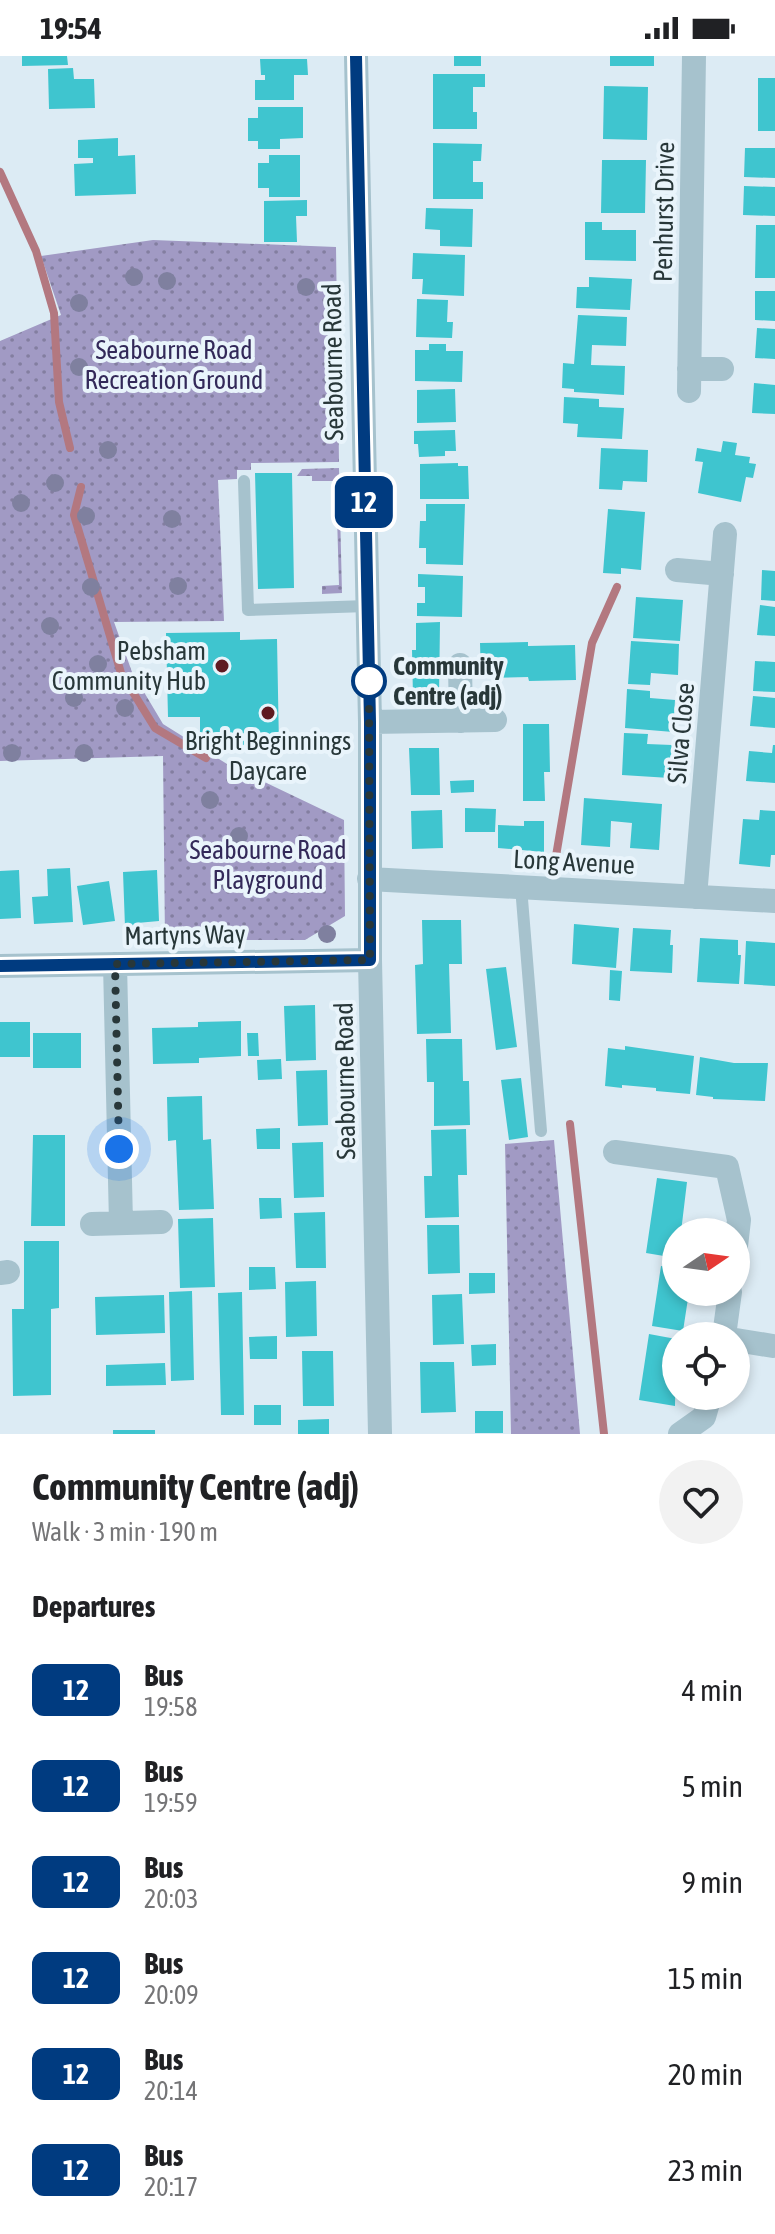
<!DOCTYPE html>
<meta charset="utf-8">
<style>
:root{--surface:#fff;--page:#f2f2f2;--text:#202124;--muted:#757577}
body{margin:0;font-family:"Asap Condensed",sans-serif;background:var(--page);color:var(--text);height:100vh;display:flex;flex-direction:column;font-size:30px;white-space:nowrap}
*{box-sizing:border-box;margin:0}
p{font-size:26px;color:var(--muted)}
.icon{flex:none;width:44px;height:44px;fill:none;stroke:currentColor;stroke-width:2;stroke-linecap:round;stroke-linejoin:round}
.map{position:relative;height:1378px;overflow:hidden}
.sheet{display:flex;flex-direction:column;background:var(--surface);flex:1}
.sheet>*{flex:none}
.badge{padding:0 16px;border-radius:12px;font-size:28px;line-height:52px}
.needle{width:52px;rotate:77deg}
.fabs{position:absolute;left:662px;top:1162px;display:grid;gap:16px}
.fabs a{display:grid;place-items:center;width:88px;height:88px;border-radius:50%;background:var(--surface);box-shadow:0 4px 12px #0003;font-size:40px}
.you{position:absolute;width:40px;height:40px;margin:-20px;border:6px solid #fff;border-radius:50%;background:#1a73e8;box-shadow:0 0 0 12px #1a73e833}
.map>.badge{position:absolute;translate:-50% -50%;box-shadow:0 0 0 4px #fff}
h2{padding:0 32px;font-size:30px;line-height:72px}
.round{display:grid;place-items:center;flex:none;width:84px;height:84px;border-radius:42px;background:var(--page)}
.headline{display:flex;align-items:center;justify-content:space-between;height:136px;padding:0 32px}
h1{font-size:38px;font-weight:700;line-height:60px}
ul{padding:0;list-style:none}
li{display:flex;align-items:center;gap:24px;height:96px;padding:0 32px}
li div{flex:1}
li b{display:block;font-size:30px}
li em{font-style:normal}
li .badge{min-width:88px;font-weight:700;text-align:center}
.status{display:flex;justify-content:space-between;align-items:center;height:56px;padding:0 40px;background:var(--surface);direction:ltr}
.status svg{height:22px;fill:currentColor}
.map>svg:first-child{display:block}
.grass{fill:url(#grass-dots)}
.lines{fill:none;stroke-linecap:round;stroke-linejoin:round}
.stream{stroke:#b37880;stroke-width:8}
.building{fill:#3fc5cf}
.lane{stroke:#a6c2cd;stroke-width:12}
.street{stroke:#a6c2cd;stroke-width:24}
.tree{fill:#7f809f}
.line-casing{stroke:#fff;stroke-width:18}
.line{stroke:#003b80;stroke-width:12}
.walk{stroke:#283739;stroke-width:8;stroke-dasharray:0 14.4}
.poi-dot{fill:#5e1a21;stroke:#e9f4fb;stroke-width:3}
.stop-dot{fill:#fff;stroke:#003b80;stroke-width:4}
.labels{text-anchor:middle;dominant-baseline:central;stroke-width:8;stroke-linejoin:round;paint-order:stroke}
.street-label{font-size:26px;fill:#283739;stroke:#e9f4fb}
.park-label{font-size:26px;fill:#332959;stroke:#e9f4fb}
.poi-label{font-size:26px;fill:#283739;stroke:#e9f4fb;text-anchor:end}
.stop-label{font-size:26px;font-weight:bold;fill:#283739;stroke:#e9f4fb;text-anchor:start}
</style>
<div class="status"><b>19:54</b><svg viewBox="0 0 49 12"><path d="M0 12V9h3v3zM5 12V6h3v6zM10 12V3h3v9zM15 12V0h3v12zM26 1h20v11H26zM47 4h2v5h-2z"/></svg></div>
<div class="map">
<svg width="775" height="1378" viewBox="0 0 775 1378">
<defs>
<pattern id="grass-dots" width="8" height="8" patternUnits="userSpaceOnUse" patternTransform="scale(2)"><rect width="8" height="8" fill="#a19ac4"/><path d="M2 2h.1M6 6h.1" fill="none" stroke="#837ea0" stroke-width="1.8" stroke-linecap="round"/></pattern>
</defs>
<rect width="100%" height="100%" fill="#dcebf4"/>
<path class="grass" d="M153,184L336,191L339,406L251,407V414H237V423L218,424L224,565L114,566L132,616L163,668L227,708L344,764L345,860L305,884H165L163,700L0,705V285L61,259L41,200Z
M339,412L342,537L322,538V530L339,529L336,425H312V420H297L302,413Z
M554,1084L580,1378H511L505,1088Z"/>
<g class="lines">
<path class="stream" d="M0,116L36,195L54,257L59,346L70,392
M81,431L74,459L121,617L155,672L206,702
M556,800L592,587L617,531
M570,1068L604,1378"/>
</g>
<path class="building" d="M22,0H67L68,9L22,10Z
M454,0H481V10H454Z
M610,0H654V10H610Z
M260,3H307L308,19H294V44H255V24H265V19H261Z
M73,12L74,23H94L95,52L49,53L48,13Z
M433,18H485V31H473V56H477V73H433Z
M758,22H775V75H758Z
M604,30L648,31L647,84L603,83Z
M258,51H303V82L280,83V93H258V85H248V62H258Z
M118,82V100L135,99L136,138L75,140L74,108L93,107V102H78V84Z
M433,87L482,88L481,105H473V126H483V143H433Z
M745,92H775V122L744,121Z
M269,99H300V141H269V132H258V107H269Z
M602,104H646L645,157H601Z
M744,130L775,131V160L743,159Z
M307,144V160H296L297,186H264V145Z
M426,152L473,153L472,191L440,190V174L425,173Z
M585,166H602V174H636V205L585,204Z
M756,169H775V222H755Z
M413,197L465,199L464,240L422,238L423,223H412Z
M589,221L632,223L630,254L576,252L577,231H589Z
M755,235H775V265L755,264Z
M417,243L448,244L447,266H453L452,282L416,281Z
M578,259L627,261L626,290L592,289L591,309L625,310L624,339L574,336V333L562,332L563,307L574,308Z
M757,272L775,273V303L755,302Z
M429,288H446V295H463L462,326L415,325V294H429Z
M754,327L775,329V358L752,357Z
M455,333L456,366L417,367V334Z
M564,341L599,343V351L624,352L622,383L577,381L578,368L563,367Z
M455,374L456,395H445V400L419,401L418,388H414V375Z
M723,385L737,387L735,399L750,401L749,407L756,408L753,422L746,421L741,446L698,437L703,406L695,405L697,392L721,396Z
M601,392L648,394L647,426L623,425L622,434L599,433Z
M458,407V410H468L469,443H420V408Z
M255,417H292L294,532L258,533Z
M426,448H465L463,509L426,508V492H419L420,465H426Z
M608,453L645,456L641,514L621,512V518L603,517Z
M762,514L775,515V545L761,544Z
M418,518L463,520L462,561L417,560V547H425V531H418Z
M636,541L683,544L680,585L633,582Z
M760,549L775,551V580L757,579Z
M440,566L439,641H413L412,594H416V567Z
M240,576V584L277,583L279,690H240L239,679H200V661H168L166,577Z
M631,585L679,588L678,619L651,617L650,629L628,628Z
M528,586V590L575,589L576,624L529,625L528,621L481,622L480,587Z
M755,605L775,606V636L753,635Z
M627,633L650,635V642L675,644L673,676L625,672Z
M753,640L775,642V672L750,670Z
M523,668H549L550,716H544L545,745H523Z
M624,677L648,678L647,688L672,689L670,722L622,719Z
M773,689H775V727L746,725L749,695L772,697Z
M409,692H439L440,739H411Z
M474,724V736L451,737L450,725Z
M584,742L662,748L659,794L630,792L632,767L611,765L610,791L581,789Z
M465,752L496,753L495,776H465Z
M442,754L443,792L412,793L411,755Z
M760,754L775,755V799H771L770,811L739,808L743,763L759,764Z
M524,765H544V796L498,792V769L524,770Z
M70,812L73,866L34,868L32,841L48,840L47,813Z
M19,814L21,862L0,863V815Z
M157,814L159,865L137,867V870L125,871L123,816Z
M109,825L115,865L83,869L77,830Z
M422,864H461L462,908H449L451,977L417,978L415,909L423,908Z
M574,868L619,872L616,912L572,908Z
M633,872L671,874L670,889H673L672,917L630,915Z
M700,882L738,884V899H741L739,928L697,926Z
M746,885L775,887V930L744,928Z
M506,911L517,991L496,994L486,913Z
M610,914L622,915L620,945L609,944Z
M315,949L316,1004L286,1005L284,950Z
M241,965V1000L199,1002V1007L153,1008L152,972L198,971V966Z
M0,966H30V1001H0Z
M33,977H81V1012H33Z
M247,977H258L259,1000H248Z
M426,983H462L463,1025H469L470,1069L434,1070V1026H427Z
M625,990L694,1000L690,1038L656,1035V1032L622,1029V1032L605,1030L608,992L625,994Z
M700,1001L734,1007H768L765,1045L713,1043V1041L696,1039Z
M281,1003L282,1023L258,1024L257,1004Z
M327,1014L328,1069L298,1070L296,1015Z
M521,1022L528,1081L509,1084L501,1024Z
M202,1040L203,1084L211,1083L214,1153L179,1154L176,1084L168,1085L167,1041Z
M280,1072V1093H257L256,1073Z
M466,1073L467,1119H458L459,1161L425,1162L424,1120H432L431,1074Z
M33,1079H65V1170H31Z
M323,1086L324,1141L294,1142L292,1087Z
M657,1122L687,1126L681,1176H676V1202L646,1197Z
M259,1142H281L282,1162L260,1163Z
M325,1156L326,1212H296L294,1157Z
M213,1162L215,1231L180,1232L178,1163Z
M427,1169H459L460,1217L428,1218Z
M24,1185H59V1252L51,1253V1339L13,1340L12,1253H24Z
M661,1210L676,1212V1236H689L683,1275L652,1270Z
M249,1211H275L276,1233L249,1234Z
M469,1217H495V1237L469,1238Z
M316,1225L317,1280L286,1281L285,1226Z
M192,1235L194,1324L171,1325L169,1236Z
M242,1236L244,1359H221L218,1237Z
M462,1238L464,1288L433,1289L432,1239Z
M164,1239L165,1277L96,1279L95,1241Z
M649,1278L676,1283L675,1350L639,1344Z
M277,1280V1303H250L249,1281Z
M496,1288V1309L472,1310L471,1289Z
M302,1295H333L334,1350H303Z
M420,1306H454L456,1356L421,1357Z
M165,1307L166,1329L106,1330V1309Z
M254,1349H281V1369H254Z
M475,1355H503V1377H475Z
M329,1363V1378H298V1364Z
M113,1374H155V1378H113Z"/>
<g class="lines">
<path class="lane" d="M244,425L248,554L367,550
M521,831L541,1075"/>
<path class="street" d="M356,0L370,666V904L380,1378
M689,313H722
M689,335L694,0
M677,514L722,518
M460,609L461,665
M370,666L495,664
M369,823L775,845
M695,841L725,478
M115,908L121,1167
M0,910L370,904
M615,1096L727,1111L739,1164L736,1190
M92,1168L161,1166
M0,1217L8,1216
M724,1280L730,1236
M736,1284L773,1290
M680,1378L704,1361L710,1340"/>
</g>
<g class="tree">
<circle cx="134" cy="221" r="9"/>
<circle cx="167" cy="225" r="9"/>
<circle cx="306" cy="231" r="9"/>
<circle cx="79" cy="247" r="9"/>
<circle cx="333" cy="273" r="9"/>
<circle cx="333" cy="296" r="9"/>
<circle cx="79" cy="311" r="9"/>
<circle cx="333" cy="324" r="9"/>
<circle cx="108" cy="394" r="9"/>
<circle cx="55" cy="427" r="9"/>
<circle cx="21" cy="447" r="9"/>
<circle cx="86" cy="460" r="9"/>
<circle cx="172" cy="463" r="9"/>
<circle cx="178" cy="530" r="9"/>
<circle cx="91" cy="531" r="9"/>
<circle cx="50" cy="570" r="9"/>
<circle cx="98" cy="608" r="9"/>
<circle cx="74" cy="642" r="9"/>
<circle cx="125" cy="652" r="9"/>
<circle cx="12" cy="697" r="9"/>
<circle cx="84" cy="697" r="9"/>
<circle cx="210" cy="744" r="9"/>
<circle cx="239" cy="780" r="9"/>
<circle cx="229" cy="827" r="9"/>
<circle cx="327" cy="878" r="9"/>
</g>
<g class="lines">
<g class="line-casing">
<path id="line" d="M0,910L370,904V666L356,0"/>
</g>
<use href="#line" class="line"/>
<path class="walk" d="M119,1093L115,908L370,904L369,625"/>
</g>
<g class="poi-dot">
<circle cx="222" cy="610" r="8"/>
<circle cx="268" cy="657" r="8"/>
</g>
<circle class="stop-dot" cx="369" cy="625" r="16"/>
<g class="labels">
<g class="street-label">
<text transform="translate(664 156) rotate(-89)">Penhurst Drive</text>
<text transform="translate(333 306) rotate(-91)">Seabourne Road</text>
<text transform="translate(681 677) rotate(-85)">Silva Close</text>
<text transform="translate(574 806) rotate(3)">Long Avenue</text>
<text transform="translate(185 879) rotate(-1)">Martyns Way</text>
<text transform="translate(345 1025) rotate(-91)">Seabourne Road</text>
</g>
<g class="park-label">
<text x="174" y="294">Seabourne Road<tspan x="174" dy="30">Recreation Ground</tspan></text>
<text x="268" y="794">Seabourne Road<tspan x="268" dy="30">Playground</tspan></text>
</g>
<g class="poi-label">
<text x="206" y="595">Pebsham<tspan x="206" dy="30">Community Hub</tspan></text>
<text x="268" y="685" text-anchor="middle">Bright Beginnings<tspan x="268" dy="30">Daycare</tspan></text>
</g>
<g class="stop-label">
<text x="393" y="610">Community<tspan x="393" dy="30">Centre (adj)</tspan></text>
</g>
</g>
</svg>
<div class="fabs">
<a><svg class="needle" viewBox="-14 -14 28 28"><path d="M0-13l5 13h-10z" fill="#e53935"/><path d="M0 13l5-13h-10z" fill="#757577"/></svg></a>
<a><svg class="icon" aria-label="locate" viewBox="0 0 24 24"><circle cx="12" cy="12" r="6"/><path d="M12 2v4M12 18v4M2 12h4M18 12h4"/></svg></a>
</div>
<div class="you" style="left:119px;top:1093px"></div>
<b class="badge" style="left:364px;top:446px;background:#003b80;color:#fff">12</b>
</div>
<section class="sheet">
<div class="headline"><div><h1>Community Centre (adj)</h1><p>Walk · 3 min · 190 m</p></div><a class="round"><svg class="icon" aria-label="heart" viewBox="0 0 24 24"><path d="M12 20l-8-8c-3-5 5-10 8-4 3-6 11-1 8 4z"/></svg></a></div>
<h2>Departures</h2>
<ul>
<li><span class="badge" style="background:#003b80;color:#fff">12</span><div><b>Bus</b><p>19:58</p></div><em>4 min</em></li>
<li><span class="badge" style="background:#003b80;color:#fff">12</span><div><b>Bus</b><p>19:59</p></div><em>5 min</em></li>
<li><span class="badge" style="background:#003b80;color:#fff">12</span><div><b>Bus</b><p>20:03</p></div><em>9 min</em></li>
<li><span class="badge" style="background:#003b80;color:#fff">12</span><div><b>Bus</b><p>20:09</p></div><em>15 min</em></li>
<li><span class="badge" style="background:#003b80;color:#fff">12</span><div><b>Bus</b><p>20:14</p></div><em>20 min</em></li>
<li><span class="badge" style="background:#003b80;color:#fff">12</span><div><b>Bus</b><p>20:17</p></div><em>23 min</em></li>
</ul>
</section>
